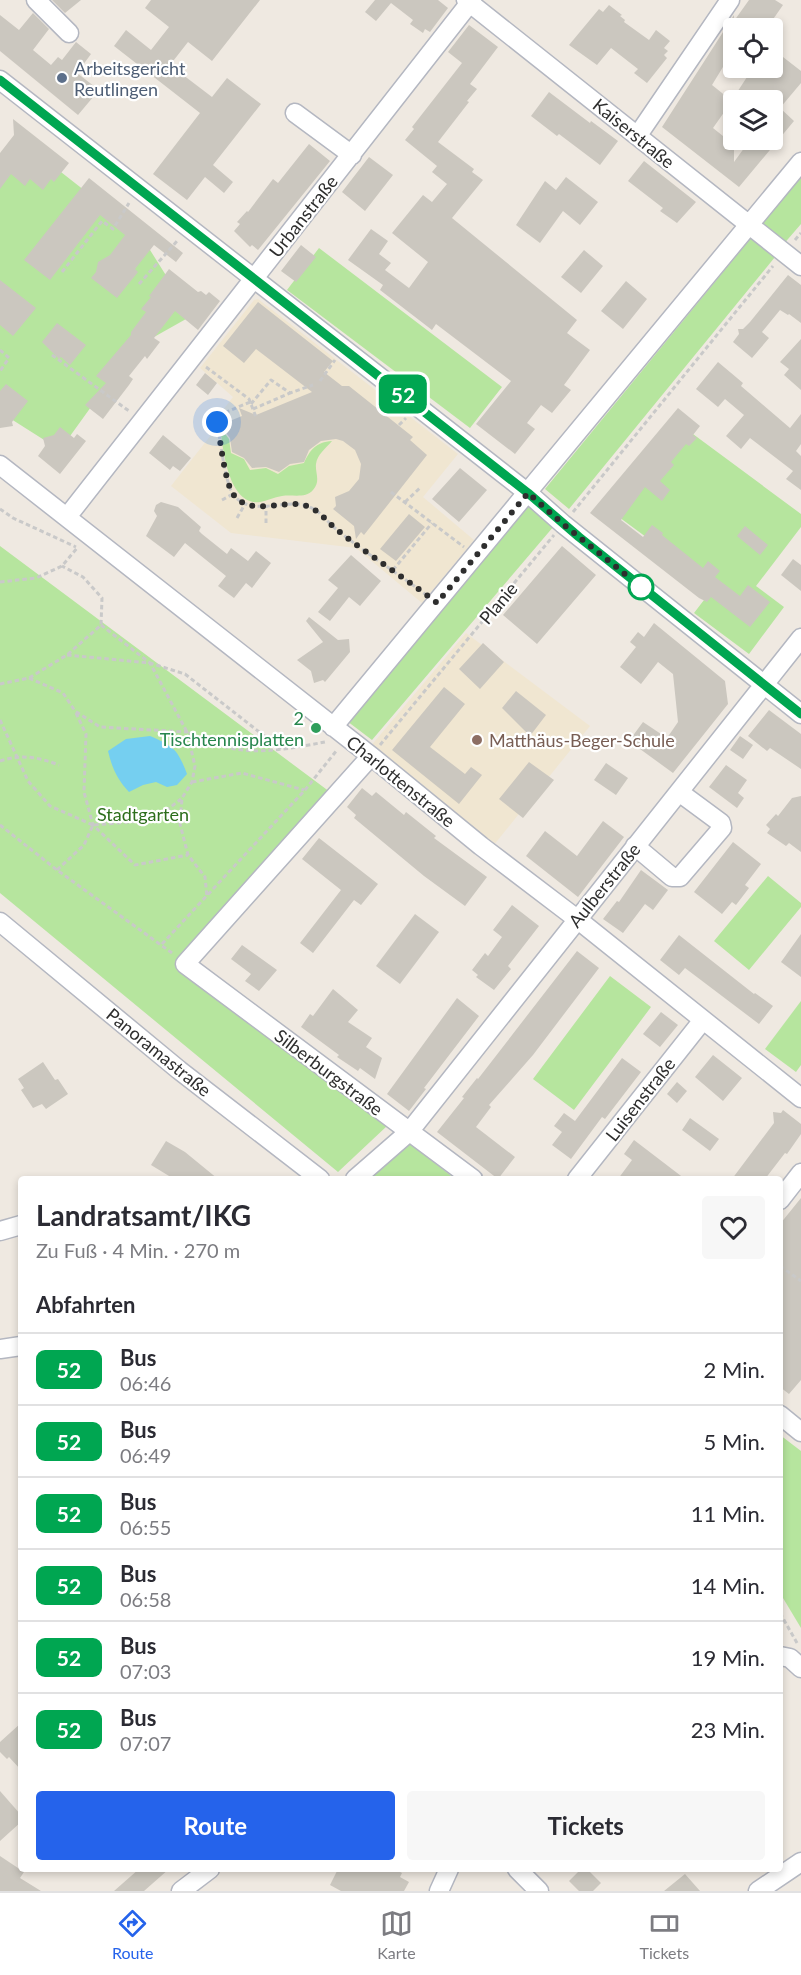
<!DOCTYPE html>
<html lang="de">
<meta charset="utf-8">
<style>
:root{--surface:#fff;--page:#f7f7f7;--text:#2b2b33;--muted:#7c7c81;--line:#e1e1e2;--accent:#2563eb}
body{margin:0;font-family:Lato,sans-serif;background:var(--page);color:var(--text);height:100vh;display:flex;flex-direction:column;font-size:22px;white-space:nowrap}
*{box-sizing:border-box;margin:0}
p{font-size:20px;color:var(--muted)}
.icon{flex:none;width:33px;height:33px;fill:none;stroke:currentColor;stroke-width:2;stroke-linecap:round;stroke-linejoin:round}
.map{position:relative;flex:1;overflow:hidden}
.panel{position:absolute;left:18px;top:1176px;width:765px;height:696px;display:flex;flex-direction:column;background:var(--surface);border-radius:6px;box-shadow:0 3px 9px #0003}
.panel>*{flex:none}
.badge{padding:0 12px;border-radius:9px;font-size:21px;line-height:39px}
.controls{position:absolute;left:723px;top:18px;display:grid;gap:12px}
.controls a{display:grid;place-items:center;width:60px;height:60px;border-radius:6px;background:var(--surface);box-shadow:0 3px 9px #0003;font-size:30px}
.you{position:absolute;width:30px;height:30px;margin:-15px;border:4px solid #fff;border-radius:50%;background:#1a73e8;box-shadow:0 0 0 9px #1a73e833}
.map>.badge{position:absolute;translate:-50% -50%;box-shadow:0 0 0 3px #fff}
h2{padding:0 18px;font-size:22px;line-height:54px}
.round{display:grid;place-items:center;flex:none;width:63px;height:63px;border-radius:6px;background:var(--page)}
.overview{display:flex;align-items:center;justify-content:space-between;height:102px;padding:0 18px}
h1{font-size:28px;font-weight:700;line-height:45px}
.cta{display:flex;gap:12px;margin-top:auto;padding:12px 18px}
.cta a{flex:1;height:69px;border-radius:6px;background:var(--accent);color:#fff;font-size:24px;font-weight:700;line-height:69px;text-align:center}
.cta a+a{background:var(--page);color:var(--text)}
ul{padding:0;list-style:none}
li{display:flex;align-items:center;gap:18px;height:72px;padding:0 18px;border-top:2px solid var(--line)}
li div{flex:1}
li b{display:block;font-size:22px}
li em{font-style:normal}
li .badge{min-width:66px;font-weight:700;text-align:center}
.menu{display:flex;justify-content:space-around;align-items:center;height:84px;border-top:2px solid var(--line);background:var(--surface);font-size:16px;color:var(--muted)}
.menu a{display:grid;justify-items:center;gap:3px}
.menu .current{color:var(--accent)}
.map>svg:first-child{display:block}
.education{fill:#f0e6d1}
.green{fill:#b6e59e}
.water{fill:#75cff0}
.building{fill:#cbc7bf}
.lines{fill:none;stroke-linecap:round;stroke-linejoin:round}
.minor-casing{stroke:#b4b7c1;stroke-width:21}
.path{stroke:#c9c9c9;stroke-width:3;stroke-dasharray:4.5 3;stroke-linecap:butt}
.minor{stroke:#fff;stroke-width:18}
.line-casing{stroke:#fff;stroke-width:14}
.line{stroke:#00a651;stroke-width:9}
.walk{stroke:#2e2e2e;stroke-width:6;stroke-dasharray:0 10.8}
.service-dot{fill:#5c6f8a;stroke:#fff;stroke-width:2}
.stop-dot{fill:#fff;stroke:#00a651;stroke-width:3}
.leisure-dot{fill:#2e9e5b;stroke:#fff;stroke-width:2}
.education-dot{fill:#8d6e63;stroke:#fff;stroke-width:2}
.labels{text-anchor:middle;dominant-baseline:central;stroke-width:4.5;stroke-linejoin:round;paint-order:stroke}
.service-label{font-size:18px;fill:#4e5e75;stroke:#fff;text-anchor:start}
.street-label{font-size:18px;fill:#2e2e2e;stroke:#fff}
.leisure-label{font-size:18px;fill:#27864d;stroke:#fff;text-anchor:end}
.education-label{font-size:18px;fill:#785e54;stroke:#fff;text-anchor:start}
.park-label{font-size:18px;fill:#2c6e1b;stroke:#fff}
</style>
<div class="map">
<svg width="801" height="1891" viewBox="0 0 801 1891">
<rect width="100%" height="100%" fill="#efe9e1"/>
<path class="education" d="M258,299L458,454L423,497L474,540L422,603L356,548L231,533L171,486L211,435L207,431L233,397L200,368L254,300Z
M466,633L590,726L489,851L364,754Z"/>
<path class="green" d="M52,165L140,234L172,285L202,310L138,346L114,375L60,450L0,412V166Z
M801,176V224L782,246L759,228Z
M751,238L775,257L569,509L545,489Z
M319,248L502,387L470,428L287,290Z
M674,420L801,514V527L756,586L784,607L749,654L694,613L714,587L608,509Z
M220,427L229,439L231,453L244,459L250,470L266,468L278,474L289,466L304,463C310,450 316,442 332,441C326,448 317,455 316,464C315,473 321,481 313,490C305,499 292,494 282,496C274,497 267,501 260,502C228,506 223,448 220,427Z
M527,506L554,526L372,740L343,718Z
M0,546L334,795L184,971L387,1126L338,1172L0,893Z
M768,876L801,903V907L749,970L714,941Z
M610,976L651,1007L574,1110L533,1079Z
M801,1001V1065L796,1072L765,1049Z
M410,1143L455,1179H370Z
M780,1435L801,1451V1628L780,1593Z"/>
<path class="water" d="M150,736C174,746 178,750 187,774L177,785L167,787L156,782L143,785L129,792C117,779 112,768 108,751L126,739Z"/>
<path class="building" d="M52,0H81L65,13Z
M151,0H260L212,61L188,42L170,65L212,97L227,78L261,104L213,165L233,182L224,193L205,177L187,200L153,174L200,113L114,46L126,30L151,50L169,27L145,8Z
M375,0H438L448,8L430,32L425,29L423,33L410,24L413,20L391,3L376,21L365,12Z
M749,0H775L783,5L767,28H734V67L726,62L712,85L732,101L713,128L728,140H734V162L750,140H772V100H732L747,77L734,68H758L768,75L783,57L801,71V83L780,108L794,121L739,187L662,127L734,15V21Z
M609,5L622,15L620,16L625,20L624,22L649,40L656,30L670,41L664,48L668,51L664,55L667,58L647,83L634,73L638,69L611,48L597,65L569,45L599,9L603,12Z
M33,13L49,29L33,50L51,65L58,57L62,60L76,42L91,54L77,73L99,90L78,115L0,51V15L19,30Z
M469,25L498,47L470,84L477,89L467,101L469,102L438,142L474,169L472,172L483,180L452,218L577,320L567,333L590,350L564,385L571,390L552,413L541,405L527,423L535,429L515,454L476,424L511,381L436,324L432,330L380,290L383,285L348,260L371,229L388,241L379,254L391,263L385,270L409,288L428,262L392,233L423,195L432,202L447,184L432,172L437,166L405,140L414,129L412,127L462,63L448,52Z
M549,92L590,123L591,121L618,141L600,165L559,134L557,136L531,116Z
M13,119L69,163L54,182L51,179L43,190L30,179L25,186L11,174L0,189V153L14,135Z
M309,144L330,161L258,250L252,245L250,247L234,231L240,224L237,222L247,211L248,212L273,179L278,183Z
M369,157L393,175L365,211L342,192Z
M644,161L696,202L677,223L660,211L663,208L628,181Z
M566,177L598,202L580,225L563,211L540,243L516,225L545,181L556,190Z
M89,178L183,253L176,262L154,245L135,269L138,272L134,277L117,298L91,278L96,272L98,262L110,255L125,235L100,215L50,280L24,260Z
M301,245L316,257L296,282L281,271Z
M584,250L603,266L581,293L561,277Z
M169,269L198,292L201,291L206,295L209,292L220,301L198,330L175,311L154,338L160,342L147,359L145,356L129,376L133,379L129,385L103,419L85,405L106,383L96,376L131,335V332L146,312L141,309L151,297L149,296Z
M788,275L801,285V323L789,314L788,315L780,310L762,332L769,338L752,358L733,342L739,334L738,329H743L750,322Z
M0,280L36,308L13,336L0,325Z
M626,281L647,299L623,329L601,311Z
M258,302L333,361L324,372L342,386H349L413,437L410,440L427,455L364,535L361,532L356,539L354,526L333,509L336,506L335,497L349,491L359,479L361,464L355,450L343,441L336,439L321,441L309,450L304,462L290,464L279,472L266,467L252,468L244,458L232,452L230,438L220,425L242,416L239,408L256,415L312,392L256,349L244,363L223,346Z
M57,323L86,345L70,365L61,357L59,359L42,342Z
M801,339V390L784,375L789,369L780,362Z
M718,362L743,383L741,386L790,428L801,414V444L796,451L801,456V490L786,479L793,471L750,438L741,449L726,436L744,415L725,399L718,407L696,389Z
M205,373L217,383L208,395L196,385Z
M6,384L28,401L12,422L13,426L0,428V391Z
M678,408L700,426L693,435L697,438L689,446L686,444L671,462L674,465L660,481L670,490L662,501L645,487L621,520L643,537L652,525L663,533L662,535L703,568L708,561L720,571L715,577L740,596L748,585L770,602L750,627L711,597L707,602L699,598L590,513Z
M60,427L74,438L77,434L86,441L60,474L38,456L45,446L43,438L54,435Z
M163,435L191,458L180,471L173,466L170,470L149,453Z
M460,468L487,490L459,522L432,499Z
M161,502L178,507L201,527L199,531L202,534L227,554L231,548L248,561L256,551L271,563L252,588L246,583L234,598L218,586L226,576L185,543L174,557L146,536L157,516L154,511L156,505Z
M409,514L425,527L396,561L380,549Z
M745,526L768,545L760,555L737,536Z
M562,546L596,575L537,644L503,615Z
M351,555L381,581L360,606L349,597L330,621L318,612L338,588L328,580Z
M793,559L801,565V591L781,575Z
M309,617L338,640L349,639L350,652L325,682L323,680L314,683L311,671L297,660L323,642L306,621Z
M654,623L725,681L728,704L673,773L629,741L643,722L667,738L678,722L673,674L658,662L641,684L620,667L636,647L630,642L638,632L644,637Z
M483,643L504,662L480,689L459,669Z
M444,687L465,704L430,747L465,774L471,767L482,775L459,804L392,750Z
M516,691L546,715L530,736L502,708Z
M769,710L801,734V769L770,748L767,751L748,736Z
M740,736L753,745L743,759L730,750Z
M529,762L554,780L523,818L499,799Z
M606,763L628,778L616,795L594,780Z
M726,765L747,780L738,793L744,798L737,808L709,787Z
M362,788L372,796L376,792L404,815L406,812L436,836L434,838L487,877L465,906L424,876L354,818L356,815L347,807Z
M801,796V852L789,843L786,846L767,833L770,829L766,825L776,814L778,816L792,798Z
M603,821L624,837L578,897L526,856L545,831L577,856Z
M319,838L378,884L361,905L354,900L313,953L300,943L341,890L302,859Z
M733,842L761,864L745,885L749,888L736,905L732,902L722,914L694,892Z
M641,870L668,890L653,910L645,904L623,933L603,919L617,901L619,902Z
M512,905L539,926L508,966L511,969L494,990L476,977L478,975L472,970L485,953L488,956L502,937L493,930Z
M415,914L439,932L400,984L376,966Z
M801,934V977L781,962Z
M679,935L754,994L755,993L773,1006L759,1024L685,968L679,975L660,960Z
M242,945L277,970L259,991L245,981L251,974L231,959Z
M577,951L599,968L533,1055L489,1105L491,1107L476,1127L515,1157L498,1179L437,1132L464,1098L462,1097L477,1078L478,1079Z
M333,989L358,1010L348,1022L372,1038L366,1047L382,1058L375,1079L360,1068L358,1071L337,1057L339,1055L301,1027L310,1014L313,1016Z
M457,998L479,1016L424,1088L426,1089L409,1111L387,1094Z
M661,1012L678,1025L660,1047L643,1034Z
M713,1055L742,1078L723,1101L695,1077Z
M622,1058L641,1072L605,1119L602,1117L571,1159L552,1145L562,1132L554,1126L564,1113L575,1121Z
M43,1062L55,1080L58,1079L68,1094L46,1109L42,1104L33,1108L21,1090L24,1088L18,1079Z
M677,1082L687,1091L677,1103L667,1094Z
M783,1110L801,1124V1134L787,1154L785,1153L765,1179H732L774,1123L773,1112L781,1113Z
M690,1118L719,1139L710,1151L682,1130Z
M634,1140L685,1179H618L632,1160L624,1154Z
M166,1141L185,1152L218,1179H174L151,1165Z
M801,1198V1380L789,1394L780,1387V1224Z
M21,1723V1770L9,1757L7,1759L0,1752V1742Z
M0,1791L21,1815V1822L0,1841Z
M0,1856L24,1872L20,1878L41,1891H0Z
M139,1869H169L144,1891H114Z
M338,1869H394L402,1873L400,1877L409,1882L404,1891H341L330,1885Z
M581,1869H587L601,1883L593,1891H579L569,1881Z
M685,1874L700,1891H664Z"/>
<g class="lines">
<g class="minor-casing">
<path id="minor" d="M36,0L69,33
M466,0L801,266
M0,80L528,493L563,524L801,714
M295,113L352,155
M638,135L730,0
M0,465L371,756L481,846L577,919L801,1098
M67,517L472,0
M333,727L801,162
M371,756L185,964L473,1179
M635,846L672,877H680L722,828L721,823L679,792
M0,922L179,1070L320,1179
M355,1179L409,1132L801,638
M577,1179L703,1020
M780,1200L801,1173
M0,1231L21,1225
M0,1349L21,1346
M780,1415L801,1432
M780,1656L790,1658L801,1668
M517,1869L539,1891
M181,1891L210,1869
M439,1891L449,1869
M758,1891L801,1862"/>
</g>
<path class="path" d="M795,240L801,233
M62,272L102,221L113,229L129,203
M139,284L178,240
M0,350L9,358L0,371
M52,355L129,411
M206,367L249,399L256,417
M320,381L335,360
M250,402L222,414L217,422C220,438 225,483 233,494C250,518 285,498 307,506C320,510 326,521 336,529C364,552 396,572 425,594
M251,404L271,380L290,393L313,385
M253,409L290,393
M399,425L406,418
M391,492L464,547
M222,500L233,494
M405,502L421,487
M0,509L13,518L76,547
M573,512L773,266
M237,518L245,504
M266,523V507
M393,570L432,523
M0,582L36,578L62,566L78,547
M101,625L150,663L187,732C199,737 210,743 222,746C255,756 293,748 325,742
M67,655L150,663L185,674L281,749
M29,678L63,693L75,711L100,727L187,732L195,766L192,782L182,798L180,824L188,855L205,877L207,897
M0,684L29,678L67,655L101,625L102,598L83,577L62,566
M76,713L86,734L84,792L93,825L135,865L188,855
M0,720L28,781L50,806L93,825
M380,745L554,535
M0,761C22,754 38,757 59,765
M192,782L242,773L304,790
M0,825L57,870L172,953
M57,870L84,845L93,825L154,820L181,799
M162,944L305,790L337,750
M780,1266L801,1281
M780,1613L797,1643"/>
<use href="#minor" class="minor"/>
</g>
<g class="lines">
<g class="line-casing">
<path id="line" d="M0,80L528,493L579,537L801,714"/>
</g>
<use href="#line" class="line"/>
<path class="walk" d="M217,422C220,438 225,483 233,494C250,518 285,498 307,506C320,511 326,521 336,529C368,555 404,577 437,603L528,493L563,524L641,587"/>
</g>
<circle class="service-dot" cx="62" cy="78" r="6"/>
<circle class="stop-dot" cx="641" cy="587" r="12"/>
<circle class="leisure-dot" cx="316" cy="728" r="6"/>
<circle class="education-dot" cx="477" cy="740" r="6"/>
<g class="labels">
<g class="service-label">
<text x="74" y="68">Arbeitsgericht<tspan x="74" dy="21">Reutlingen</tspan></text>
</g>
<g class="street-label">
<text transform="translate(634 133) rotate(39)">Kaiserstraße</text>
<text transform="translate(303 216) rotate(-52)">Urbanstraße</text>
<text transform="translate(498 603) rotate(-50)">Planie</text>
<text transform="translate(401 781) rotate(39)">Charlottenstraße</text>
<text transform="translate(604 885) rotate(-51)">Aulberstraße</text>
<text transform="translate(159 1052) rotate(39)">Panoramastraße</text>
<text transform="translate(329 1072) rotate(37)">Silberburgstraße</text>
<text transform="translate(640 1099) rotate(-52)">Luisenstraße</text>
</g>
<g class="leisure-label">
<text x="304" y="718">2<tspan x="304" dy="21">Tischtennisplatten</tspan></text>
</g>
<g class="education-label">
<text x="489" y="740">Matthäus-Beger-Schule</text>
</g>
<g class="park-label">
<text x="143" y="814">Stadtgarten</text>
</g>
</g>
</svg>
<div class="controls">
<a><svg class="icon" aria-label="locate" viewBox="0 0 24 24"><circle cx="12" cy="12" r="6"/><path d="M12 2v4M12 18v4M2 12h4M18 12h4"/></svg></a>
<a><svg class="icon" aria-label="layers" viewBox="0 0 24 24"><path d="M12 4l9 5-9 5-9-5zM3 14l9 5 9-5"/></svg></a>
</div>
<div class="you" style="left:217px;top:422px"></div>
<b class="badge" style="left:403px;top:394px;background:#00a651;color:#fff">52</b>
<section class="panel">
<div class="overview"><div><h1>Landratsamt/IKG</h1><p>Zu Fuß · 4 Min. · 270 m</p></div><a class="round"><svg class="icon" aria-label="heart" viewBox="0 0 24 24"><path d="M12 20l-8-8c-3-5 5-10 8-4 3-6 11-1 8 4z"/></svg></a></div>
<h2>Abfahrten</h2>
<ul>
<li><span class="badge" style="background:#00a651;color:#fff">52</span><div><b>Bus</b><p>06:46</p></div><em>2 Min.</em></li>
<li><span class="badge" style="background:#00a651;color:#fff">52</span><div><b>Bus</b><p>06:49</p></div><em>5 Min.</em></li>
<li><span class="badge" style="background:#00a651;color:#fff">52</span><div><b>Bus</b><p>06:55</p></div><em>11 Min.</em></li>
<li><span class="badge" style="background:#00a651;color:#fff">52</span><div><b>Bus</b><p>06:58</p></div><em>14 Min.</em></li>
<li><span class="badge" style="background:#00a651;color:#fff">52</span><div><b>Bus</b><p>07:03</p></div><em>19 Min.</em></li>
<li><span class="badge" style="background:#00a651;color:#fff">52</span><div><b>Bus</b><p>07:07</p></div><em>23 Min.</em></li>
</ul>
<div class="cta"><a>Route</a><a>Tickets</a></div>
</section>
</div>
<nav class="menu">
<a class="current"><svg class="icon" aria-label="directions" viewBox="0 0 24 24"><path d="M12 3l9 9-9 9-9-9zM9 14v-3h6M13 9l2 2-2 2"/></svg>Route</a>
<a><svg class="icon" aria-label="map" viewBox="0 0 24 24"><path d="M3 6l6-2 6 2 6-2v14l-6 2-6-2-6 2zM9 4v14M15 6v14"/></svg>Karte</a>
<a><svg class="icon" aria-label="tickets" viewBox="0 0 24 24"><path d="M3 7h18v10H3zM15 7v10"/></svg>Tickets</a>
</nav>
